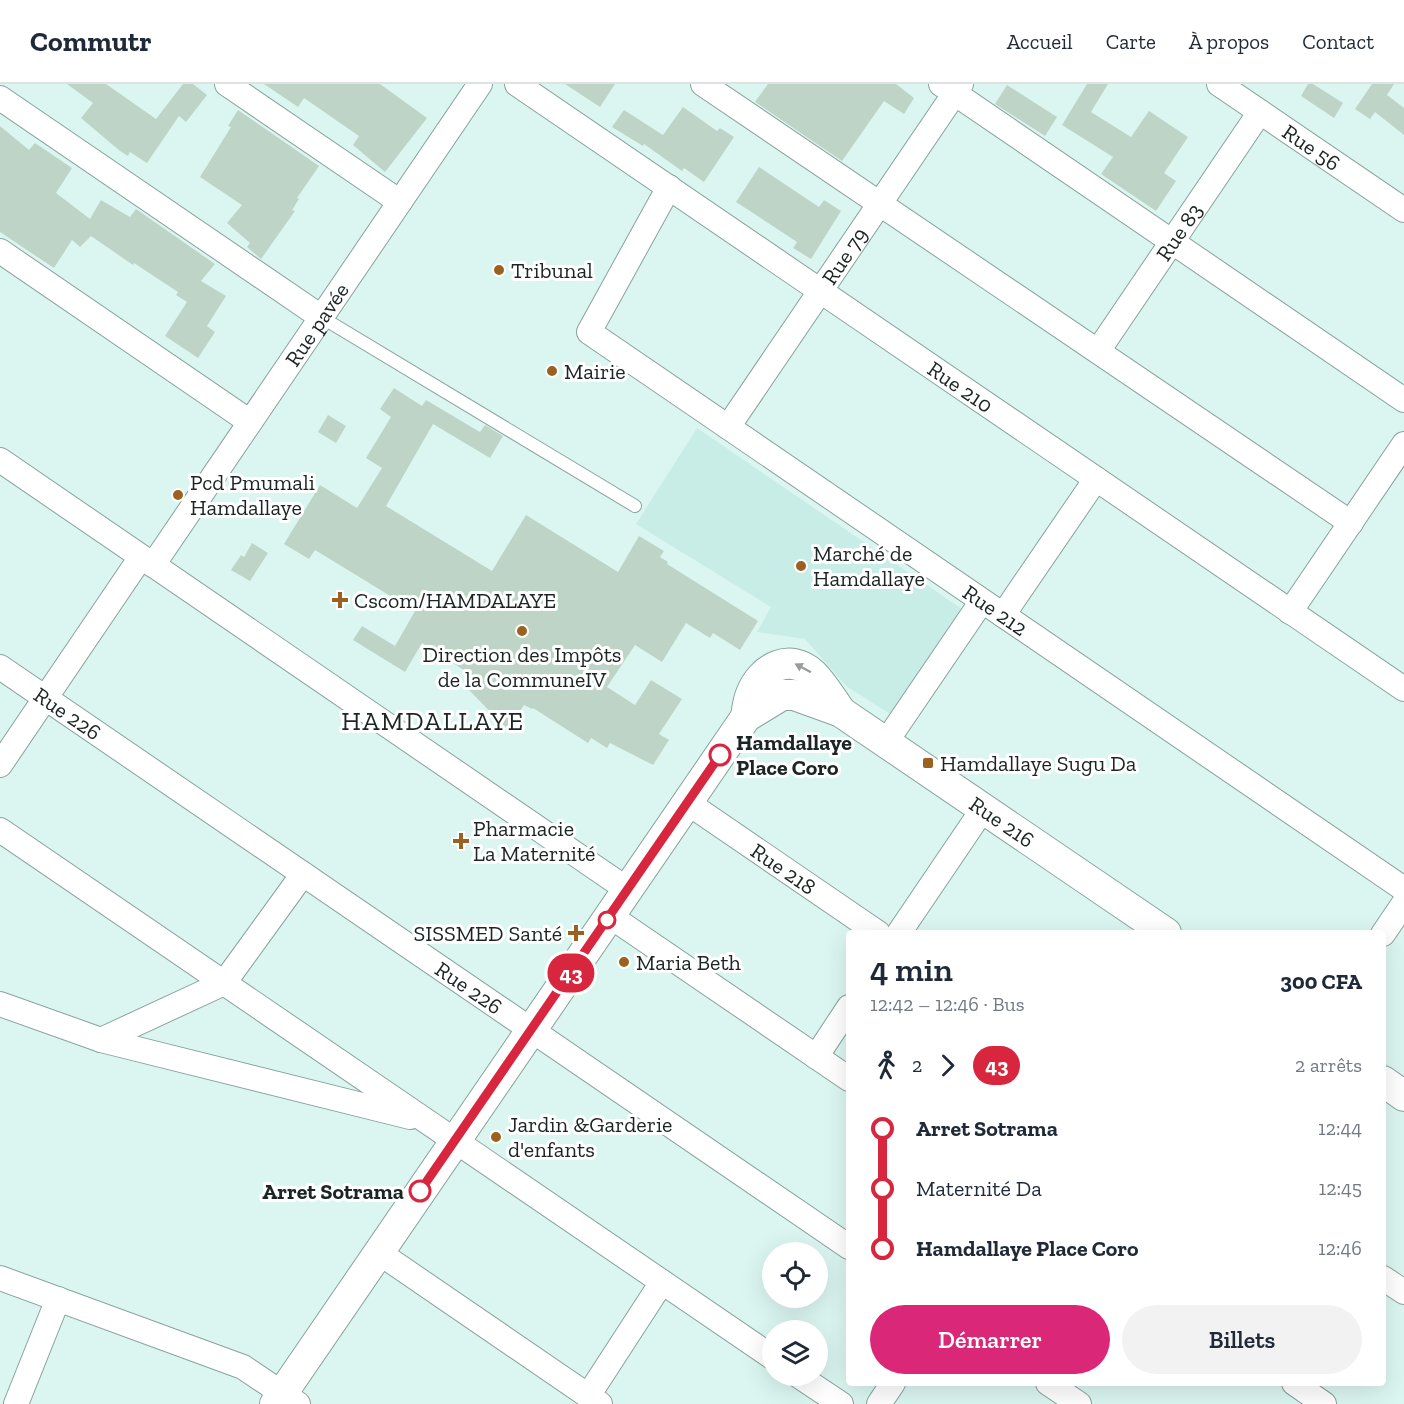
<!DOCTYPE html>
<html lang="fr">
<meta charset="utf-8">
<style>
:root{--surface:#fff;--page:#f2f2f3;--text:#1f2937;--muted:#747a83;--line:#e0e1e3;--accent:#db2777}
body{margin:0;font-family:"Zilla Slab",serif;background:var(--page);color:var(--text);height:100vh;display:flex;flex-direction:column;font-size:22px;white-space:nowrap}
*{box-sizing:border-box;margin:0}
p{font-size:20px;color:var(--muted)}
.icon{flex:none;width:33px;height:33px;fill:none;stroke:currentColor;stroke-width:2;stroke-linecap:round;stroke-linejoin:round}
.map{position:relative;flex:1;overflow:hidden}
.side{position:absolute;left:846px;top:846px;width:540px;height:456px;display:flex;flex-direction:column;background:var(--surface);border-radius:6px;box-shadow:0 6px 24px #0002}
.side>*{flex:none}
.badge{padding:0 12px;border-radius:20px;font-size:21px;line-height:39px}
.controls{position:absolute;left:762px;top:1158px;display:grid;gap:12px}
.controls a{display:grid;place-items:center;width:66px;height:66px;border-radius:50%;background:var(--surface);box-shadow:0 6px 24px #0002;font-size:30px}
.map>.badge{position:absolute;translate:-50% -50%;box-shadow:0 0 0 3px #fff}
.legs{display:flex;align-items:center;gap:9px;height:66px;padding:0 24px;font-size:20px}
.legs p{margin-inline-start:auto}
.head{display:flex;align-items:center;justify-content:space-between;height:102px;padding:0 24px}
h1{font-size:33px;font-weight:600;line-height:45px}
.primary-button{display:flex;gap:12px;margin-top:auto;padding:12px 24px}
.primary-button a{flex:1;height:69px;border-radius:36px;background:var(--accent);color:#fff;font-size:24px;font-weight:600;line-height:69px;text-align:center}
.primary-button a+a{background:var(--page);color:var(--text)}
ul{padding:0 24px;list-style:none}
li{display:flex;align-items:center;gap:21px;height:60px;font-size:22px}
li i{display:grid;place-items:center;width:9px;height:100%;margin:0 8px;background:currentColor}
li i::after{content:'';width:15px;height:15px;margin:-8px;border:4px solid;border-radius:50%;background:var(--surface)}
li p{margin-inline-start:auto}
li:first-child i{background:linear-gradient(#0000 50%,currentColor 0)}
li:last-child i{background:linear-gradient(currentColor 50%,#0000 0)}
header{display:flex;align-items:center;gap:36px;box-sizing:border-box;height:84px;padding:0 30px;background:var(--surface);border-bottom:2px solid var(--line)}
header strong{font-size:28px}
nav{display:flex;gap:33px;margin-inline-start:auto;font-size:21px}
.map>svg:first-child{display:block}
.built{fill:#c8ede6}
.building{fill:#bed4c7}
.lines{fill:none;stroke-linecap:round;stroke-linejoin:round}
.service-casing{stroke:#88a29e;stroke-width:14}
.minor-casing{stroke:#88a29e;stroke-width:26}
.tertiary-casing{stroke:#88a29e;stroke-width:32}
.service{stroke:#fff;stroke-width:12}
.minor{stroke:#fff;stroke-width:24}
.tertiary{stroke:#fff;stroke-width:30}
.oneway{fill:#989d9c}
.line-1-casing{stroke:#fff;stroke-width:14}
.line-1{stroke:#d7263d;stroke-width:9}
.poi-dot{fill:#9b6120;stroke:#fff;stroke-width:2}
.stop-1-dot{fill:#fff;stroke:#d7263d;stroke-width:3}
.labels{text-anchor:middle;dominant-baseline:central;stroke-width:6;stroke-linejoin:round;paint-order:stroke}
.street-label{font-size:22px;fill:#1b2523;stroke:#fff}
.poi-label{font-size:22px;fill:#1b2523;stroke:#fff;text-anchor:start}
.stop-label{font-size:22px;font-weight:bold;fill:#1b2523;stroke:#fff;text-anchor:start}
.quarter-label{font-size:26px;letter-spacing:1.5px;fill:#1b2523;stroke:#fff}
</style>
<header>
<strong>Commutr</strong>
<nav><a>Accueil</a><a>Carte</a><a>À propos</a><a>Contact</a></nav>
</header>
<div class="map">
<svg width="1404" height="1320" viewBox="0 0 1404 1320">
<rect width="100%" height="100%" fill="#dbf6f1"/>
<path class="built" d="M697,344L962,525L890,630L846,602L805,555L757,548L771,523L636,440Z"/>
<path class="building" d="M67,0H106L156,35L183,0H193L207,11L186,38L179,32L147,79L130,68L128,72L120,67L81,34L93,19Z
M264,0H380L427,34L385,88L353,61L359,52L304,14L298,23Z
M565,0H615L600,23Z
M768,0H896L914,14L904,30L884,17L842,77L755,18Z
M1087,0H1108L1091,28L1131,53L1149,27L1188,53L1164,89L1176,97L1156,127L1101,90L1113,73L1062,41Z
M1308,0H1313L1343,19L1334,34L1301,12Z
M1372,0H1394L1387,11L1404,24V51L1375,28L1370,35L1355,25Z
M1007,1L1057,33L1045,52L995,20Z
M683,23L717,47L720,44L734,53L704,98L684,84L682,87L644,60L643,62L612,43L624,26L663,51Z
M238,26L319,82L297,114L299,115L292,126L295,127L261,175L247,163L250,159L227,139L242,121L200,93L231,43L228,42Z
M0,42L29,66L35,59L72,84L56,109L90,135L101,116L130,133L136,125L215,180L201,197L226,212L207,242L215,248L198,274L165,252L187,218L176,211L178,208L134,179L133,181L91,152L80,163L72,156L54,184L0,148Z
M759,83L819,123L824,116L841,127L811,175L793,164L797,158L736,118Z
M394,304L422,322L426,316L480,348L485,341L503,352L490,374L433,340L386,422L492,487L526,431L618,488L639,452L664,467L660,473L668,478L667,480L758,537L740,566L713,549L710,554L686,539L662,578L635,561L607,603L635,621L651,596L682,615L659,650L669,656L653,681L610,659L607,664L591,654L588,659L533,624L532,625L524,621L508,646L469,606L476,594L422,559L405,588L353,556L362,542L395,562L415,527L315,466L309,475L284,460L320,401L357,424L382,384L366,374L391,333L380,325Z
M328,331L346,342L336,359L318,348Z
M252,459L268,469L250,497L231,486L241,471L244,473Z"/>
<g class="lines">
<g class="service-casing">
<path id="service" d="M321,233L635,422"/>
</g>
<g class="minor-casing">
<g id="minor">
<path d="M227,0L400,118"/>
<path id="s1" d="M517,0L1404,605"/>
<path d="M703,0L1351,439"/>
<path d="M941,0L1404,316"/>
<path id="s2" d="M1219,0L1404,126"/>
<path d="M0,14L321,233"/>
<path id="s3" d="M669,103L589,248L1404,805"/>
<path d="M0,167L250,338"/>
<path id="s4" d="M1098,267L1260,28"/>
<path id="s5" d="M728,343L961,0"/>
<path d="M0,376L628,806"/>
<path id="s6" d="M153,481L480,0"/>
<path d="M1290,528L1404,360"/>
<path d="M1003,531L1096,395"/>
<path id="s7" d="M0,583L849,1163"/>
<path d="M886,658L982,517"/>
<path d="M0,681L141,473"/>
<path id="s8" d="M688,719L878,849"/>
<path d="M0,746L772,1273"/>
<path d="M610,832L849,995"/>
<path d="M899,849L983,725"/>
<path d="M1383,850L1404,819"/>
<path d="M0,920L101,956L410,1033"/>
<path d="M101,956L224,899L303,790"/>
<path d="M816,973L849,923"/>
<path d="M378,1168L600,1320"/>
<path d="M0,1194L243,1283L298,1320"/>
<path d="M1383,1194L1404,1208"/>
<path d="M799,1292L841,1320"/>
<path d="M1048,1299L1079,1320"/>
<path d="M1294,1299L1324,1320"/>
<path d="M588,1312L662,1198"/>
<path d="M16,1320L58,1215"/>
<path d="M879,1320L893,1299"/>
</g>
</g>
<g class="tertiary-casing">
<g id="tertiary">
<path d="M746,633C747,625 748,617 751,610C761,584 790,568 813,590C824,601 832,615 841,628"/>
<path d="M1383,997L1404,1012"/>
<path id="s9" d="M275,1320L746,633L782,611H794L841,628L1166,849"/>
</g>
</g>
<use href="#service" class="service"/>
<use href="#minor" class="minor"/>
<use href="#tertiary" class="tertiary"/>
</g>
<defs><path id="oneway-solid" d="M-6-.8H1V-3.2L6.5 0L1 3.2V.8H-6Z" transform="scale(1.5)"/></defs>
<use class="oneway" href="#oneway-solid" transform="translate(803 584) rotate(-152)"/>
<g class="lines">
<g class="line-1-casing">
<path id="line-1" d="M420,1107L720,671"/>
</g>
<use href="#line-1" class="line-1"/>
</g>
<g class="poi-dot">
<circle cx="499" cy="186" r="6"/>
<circle cx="552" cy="287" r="6"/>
<circle cx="178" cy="411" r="6"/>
<circle cx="801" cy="482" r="6"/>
<path d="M337 507h6v6h6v6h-6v6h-6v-6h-6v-6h6z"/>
<circle cx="522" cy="547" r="6"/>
<rect x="922" y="673" width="12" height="12" rx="3"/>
<path d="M458 748h6v6h6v6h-6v6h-6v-6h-6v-6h6z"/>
<path d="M573 840h6v6h6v6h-6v6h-6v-6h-6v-6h6z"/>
<circle cx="624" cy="878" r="6"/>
<circle cx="496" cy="1053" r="6"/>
</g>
<g class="stop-1-dot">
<circle cx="720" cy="671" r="10"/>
<circle cx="607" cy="836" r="8"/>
<circle cx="420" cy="1107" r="10"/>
</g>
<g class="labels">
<g class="street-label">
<text stroke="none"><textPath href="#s2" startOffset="112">Rue 56</textPath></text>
<text stroke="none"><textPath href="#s4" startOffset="144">Rue 83</textPath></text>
<text stroke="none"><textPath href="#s5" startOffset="207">Rue 79</textPath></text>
<text stroke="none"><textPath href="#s6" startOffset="291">Rue pavée</textPath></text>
<text stroke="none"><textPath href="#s1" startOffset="537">Rue 210</textPath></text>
<text stroke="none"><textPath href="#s3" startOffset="658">Rue 212</textPath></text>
<text stroke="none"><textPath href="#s7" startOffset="82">Rue 226</textPath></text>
<text stroke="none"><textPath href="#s9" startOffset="1132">Rue 216</textPath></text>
<text stroke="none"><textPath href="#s8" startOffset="116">Rue 218</textPath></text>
<text stroke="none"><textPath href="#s7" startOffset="568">Rue 226</textPath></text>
</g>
<g class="poi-label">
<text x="511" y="186">Tribunal</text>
<text x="564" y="287">Mairie</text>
<text x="190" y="398">Pcd Pmumali<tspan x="190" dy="25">Hamdallaye</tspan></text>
<text x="813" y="469">Marché de<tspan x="813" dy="25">Hamdallaye</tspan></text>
<text x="354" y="516">Cscom/HAMDALAYE</text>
<text x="522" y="570" text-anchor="middle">Direction des Impôts<tspan x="522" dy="25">de la CommuneIV</tspan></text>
<text x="940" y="679">Hamdallaye Sugu Da</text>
<text x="473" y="744">Pharmacie<tspan x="473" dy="25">La Maternité</tspan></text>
<text x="562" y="849" text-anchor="end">SISSMED Santé</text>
<text x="636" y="878">Maria Beth</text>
<text x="508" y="1040">Jardin &amp;Garderie<tspan x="508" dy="25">d'enfants</tspan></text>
</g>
<g class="stop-label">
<text x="736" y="658">Hamdallaye<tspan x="736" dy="25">Place Coro</tspan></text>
<text x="404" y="1107" text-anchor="end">Arret Sotrama</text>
</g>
<g class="quarter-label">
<text x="433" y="637">HAMDALLAYE</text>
</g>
</g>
</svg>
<div class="controls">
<a><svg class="icon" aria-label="locate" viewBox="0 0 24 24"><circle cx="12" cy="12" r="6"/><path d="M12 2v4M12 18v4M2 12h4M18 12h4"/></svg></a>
<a><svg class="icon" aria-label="layers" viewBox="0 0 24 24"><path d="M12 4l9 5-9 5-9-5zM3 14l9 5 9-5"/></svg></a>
</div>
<b class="badge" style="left:571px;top:889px;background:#d7263d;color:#fff">43</b>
<section class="side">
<div class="head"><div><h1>4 min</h1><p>12:42 – 12:46 · Bus</p></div><b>300 CFA</b></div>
<div class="legs"><svg class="icon" aria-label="walk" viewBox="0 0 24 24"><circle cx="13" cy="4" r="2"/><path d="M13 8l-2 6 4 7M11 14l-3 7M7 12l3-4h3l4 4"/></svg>2<svg class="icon" aria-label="forward" viewBox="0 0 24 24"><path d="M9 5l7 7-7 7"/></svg><b class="badge" style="background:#d7263d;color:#fff">43</b><p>2 arrêts</p></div>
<ul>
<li><i style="color:#d7263d"></i><b>Arret Sotrama</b><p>12:44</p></li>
<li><i style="color:#d7263d"></i><span>Maternité Da</span><p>12:45</p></li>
<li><i style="color:#d7263d"></i><b>Hamdallaye Place Coro</b><p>12:46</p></li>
</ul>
<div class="primary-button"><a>Démarrer</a><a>Billets</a></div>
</section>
</div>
